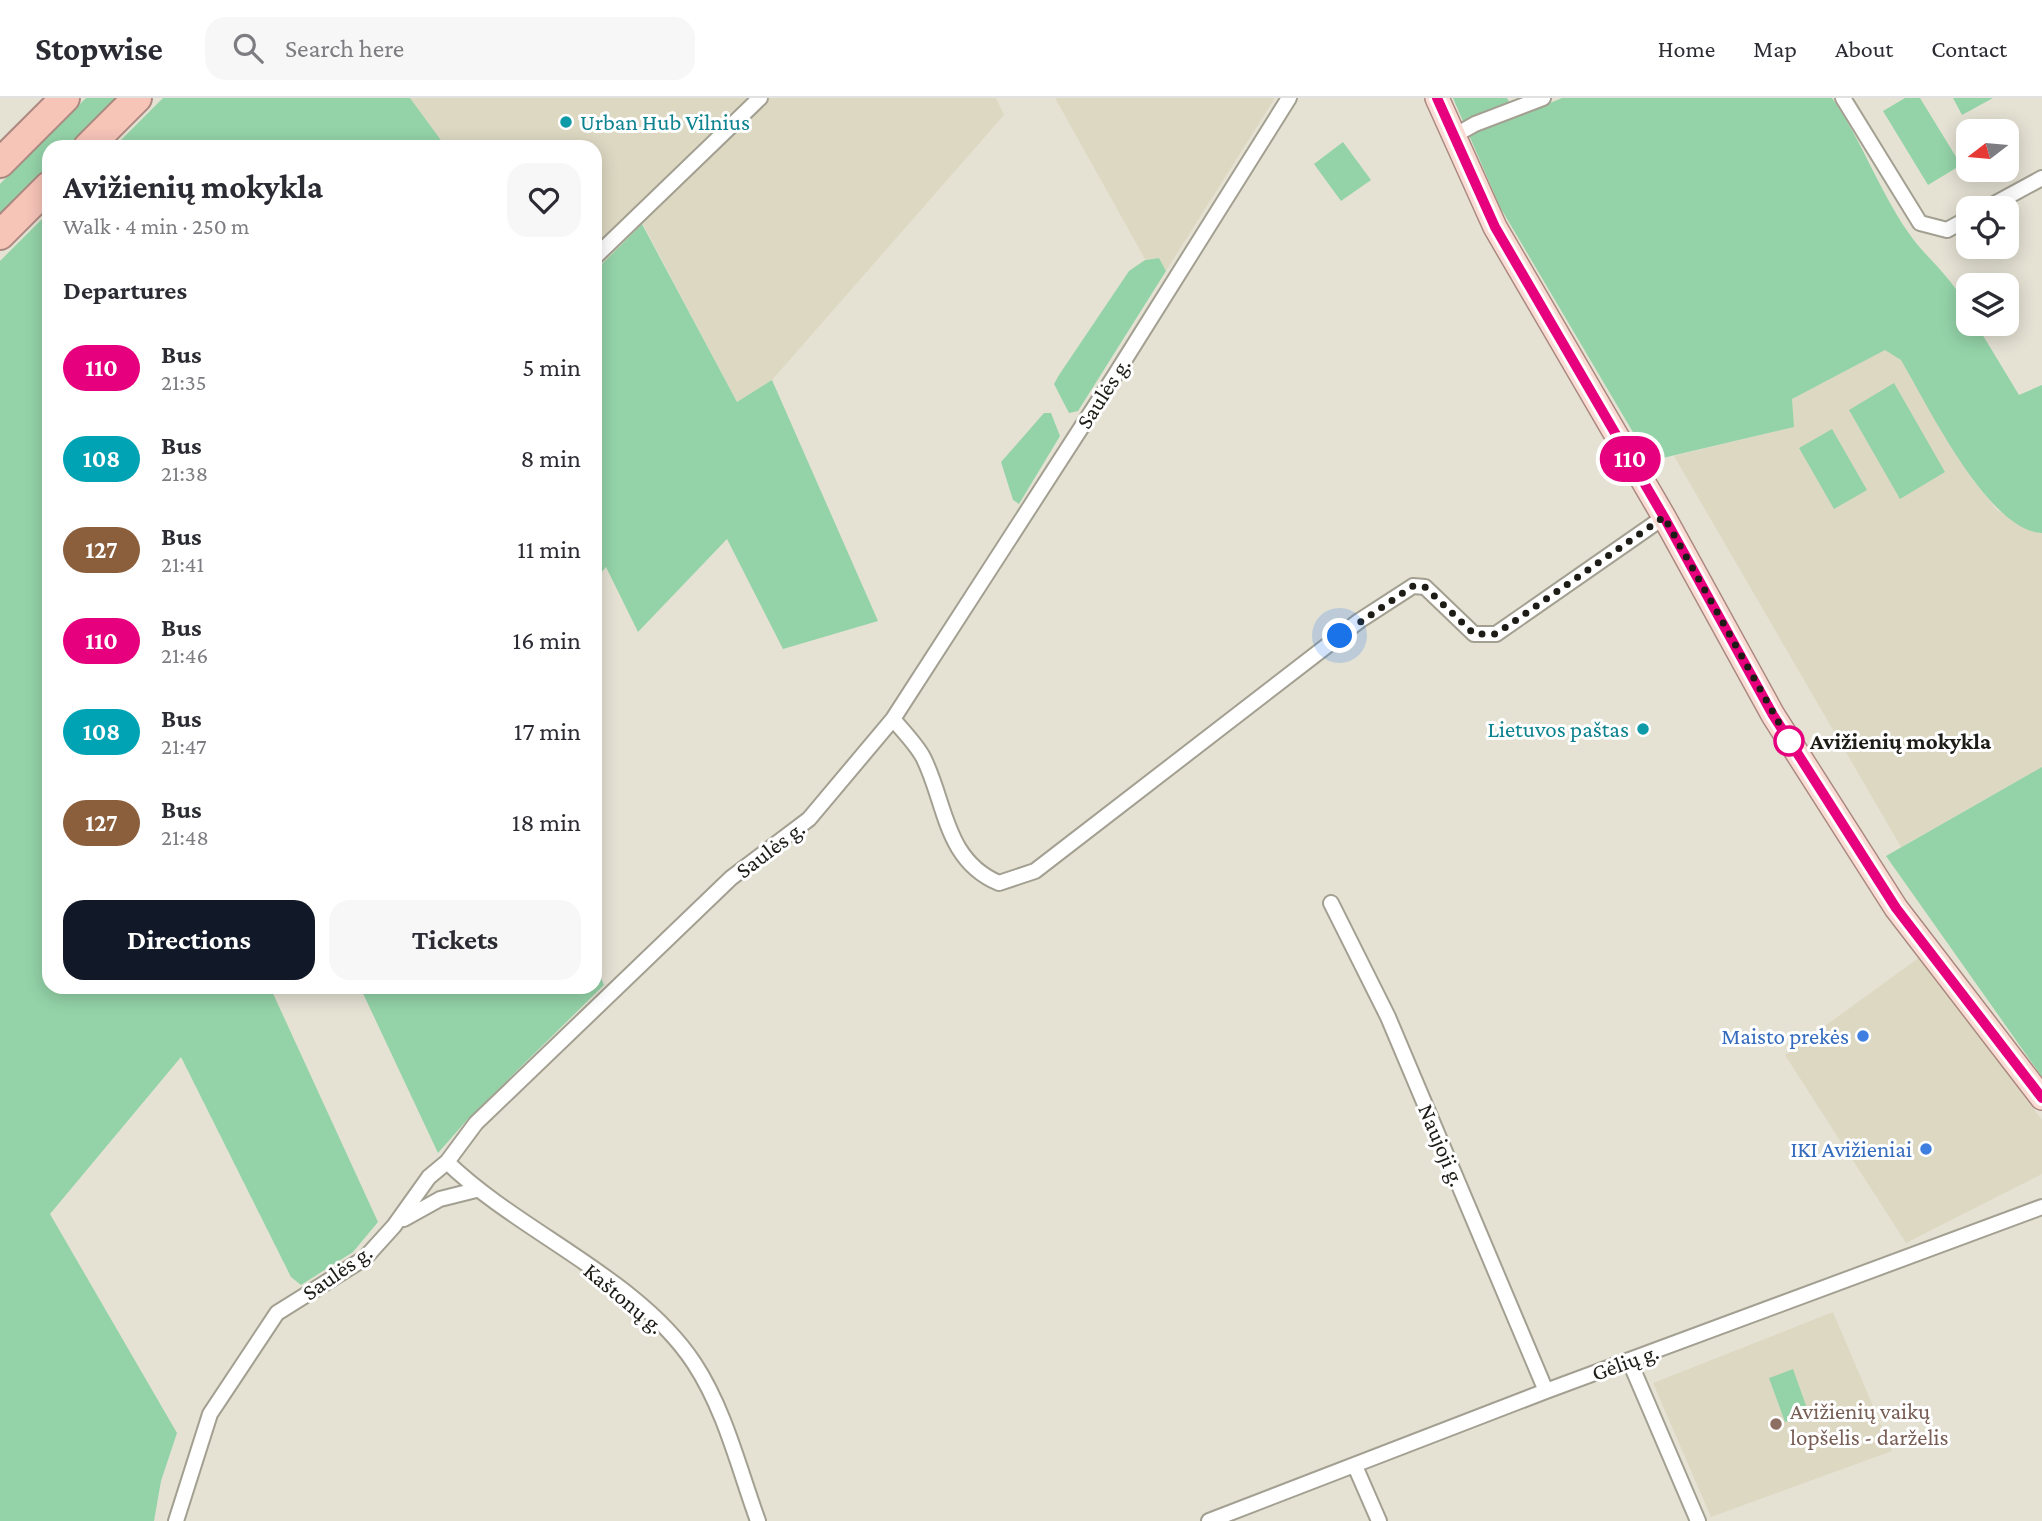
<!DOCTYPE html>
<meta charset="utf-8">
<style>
:root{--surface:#fff;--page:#f7f7f7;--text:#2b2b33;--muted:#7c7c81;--line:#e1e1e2;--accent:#111827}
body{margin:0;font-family:"Crimson Pro",serif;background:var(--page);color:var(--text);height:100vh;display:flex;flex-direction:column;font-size:26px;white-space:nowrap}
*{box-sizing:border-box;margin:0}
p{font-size:23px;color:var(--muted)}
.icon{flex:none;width:38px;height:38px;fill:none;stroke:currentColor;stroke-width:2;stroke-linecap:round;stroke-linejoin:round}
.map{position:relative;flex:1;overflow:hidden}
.drawer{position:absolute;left:42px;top:42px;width:560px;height:854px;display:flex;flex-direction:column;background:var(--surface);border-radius:21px;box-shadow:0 4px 18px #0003}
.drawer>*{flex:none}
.badge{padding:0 14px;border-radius:23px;font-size:24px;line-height:46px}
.needle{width:46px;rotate:254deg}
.tools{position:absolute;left:1956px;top:21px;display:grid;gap:14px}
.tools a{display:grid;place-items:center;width:63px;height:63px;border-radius:14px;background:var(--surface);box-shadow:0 4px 18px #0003;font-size:35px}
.you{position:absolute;width:35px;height:35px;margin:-18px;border:5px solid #fff;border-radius:50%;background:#1a73e8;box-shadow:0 0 0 10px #1a73e833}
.map>.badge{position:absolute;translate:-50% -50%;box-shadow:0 0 0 4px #fff}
h2{padding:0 21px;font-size:26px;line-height:63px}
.round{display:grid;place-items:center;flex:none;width:74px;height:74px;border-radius:21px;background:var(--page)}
.overview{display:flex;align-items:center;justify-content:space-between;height:119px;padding:0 21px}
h1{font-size:33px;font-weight:700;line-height:52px}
.cta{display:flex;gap:14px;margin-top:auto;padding:14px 21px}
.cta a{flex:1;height:80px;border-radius:21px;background:var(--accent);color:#fff;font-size:28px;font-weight:700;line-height:80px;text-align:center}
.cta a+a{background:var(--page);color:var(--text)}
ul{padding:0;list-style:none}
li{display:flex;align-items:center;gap:21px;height:91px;padding:0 21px}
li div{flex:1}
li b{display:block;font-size:26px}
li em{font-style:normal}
li .badge{min-width:77px;font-weight:700;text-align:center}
header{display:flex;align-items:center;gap:42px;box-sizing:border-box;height:98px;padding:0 35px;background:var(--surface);border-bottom:2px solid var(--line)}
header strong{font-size:33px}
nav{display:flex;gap:38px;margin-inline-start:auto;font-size:24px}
.search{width:490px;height:63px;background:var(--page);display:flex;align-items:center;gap:18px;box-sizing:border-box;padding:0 24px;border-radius:21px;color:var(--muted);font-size:26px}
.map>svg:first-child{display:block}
.built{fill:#ddd8c2}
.green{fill:#94d3a8}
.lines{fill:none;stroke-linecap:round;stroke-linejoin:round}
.street-casing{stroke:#a3a092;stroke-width:18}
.primary-casing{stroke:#ab8980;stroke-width:26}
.highway-casing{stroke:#ab8980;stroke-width:32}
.street{stroke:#fff;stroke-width:14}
.primary{stroke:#fadcd4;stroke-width:23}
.highway{stroke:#f7c4b8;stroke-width:28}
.line-casing{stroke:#fff;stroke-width:16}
.line{stroke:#e6007e;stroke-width:10}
.walk{stroke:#1d1c17;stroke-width:7;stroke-dasharray:0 12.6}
.culture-dot{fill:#0f9aa8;stroke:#fff;stroke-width:2.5}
.stop-dot{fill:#fff;stroke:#e6007e;stroke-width:3.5}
.shop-dot{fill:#3f7fe0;stroke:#fff;stroke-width:2.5}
.education-dot{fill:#8d6e63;stroke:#fff;stroke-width:2.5}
.labels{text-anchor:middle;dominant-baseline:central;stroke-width:6;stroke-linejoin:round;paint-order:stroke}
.culture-label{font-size:23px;fill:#0d838f;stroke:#fff;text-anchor:start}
.street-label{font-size:23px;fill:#1d1c17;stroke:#fff}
.stop-label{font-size:23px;font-weight:bold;fill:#1d1c17;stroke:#fff;text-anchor:start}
.shop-label{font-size:23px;fill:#366cbe;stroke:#fff;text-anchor:end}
.education-label{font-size:23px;fill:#785e54;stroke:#fff;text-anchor:start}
</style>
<header>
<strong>Stopwise</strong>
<div class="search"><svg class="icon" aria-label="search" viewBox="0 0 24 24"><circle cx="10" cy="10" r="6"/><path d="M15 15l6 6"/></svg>Search here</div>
<nav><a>Home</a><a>Map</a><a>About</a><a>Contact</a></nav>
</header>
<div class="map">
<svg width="2042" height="1423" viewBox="0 0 2042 1423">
<rect width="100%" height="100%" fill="#e5e2d4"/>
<path class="built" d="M410,0H996L1004,17L772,282L737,304L643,126L595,173V49H446Z
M1055,0H1275L1166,173L1159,160L1145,161Z
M1885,251L1901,262L1973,382L1997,412L2042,435V669L1901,749L1674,358L1793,329L1792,301Z
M1920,859L2042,1022V1076L1906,1145L1785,957Z
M1833,1214L1892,1353L1711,1419L1653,1285Z"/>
<path class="green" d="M86,0H122L72,49H49V72L0,121V86Z
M163,0H410L446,49H114Z
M1453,0H1507L1517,19L1562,0H1832C1863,44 1881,98 1913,141C1932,166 1969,194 1969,226H1976L2019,297L2042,287V435C1988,433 1927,306 1901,262L1885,252L1792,301L1794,329L1650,363L1500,109Z
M1905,0H1920L1961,67L1928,87L1883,13Z
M1953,0H1993L1962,17Z
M1343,44L1371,82L1341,103L1314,66Z
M49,114V889H270L378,1124L353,1154L301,1187L291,1179L181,959L50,1116L177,1335L161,1383L154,1423H0V163Z
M642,126L737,304L772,282L878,523L783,551L727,441L638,534L606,469L595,482V173Z
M1159,160L1166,173L1078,313L1069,315L1054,286L1059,277L1129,173L1145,162Z
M1894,285L1945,374L1900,401L1849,312Z
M1044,315H1051L1060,338L1019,406L1013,402L1001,364Z
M1832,331L1867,392L1834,411L1799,350Z
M2042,669V979L1886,758Z
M595,866L604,887L467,1022L438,1055L360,889H595Z
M1793,1271L1809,1316L1785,1324L1769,1280Z"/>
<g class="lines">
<g class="street-casing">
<path id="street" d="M1843,0L1920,125L1947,132L1969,120
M1452,39L1475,26L1543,0
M1987,110L2042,80
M595,159L760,0
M893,621C903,633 916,646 923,659C946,704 944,762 999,785L1035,773L1359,523L1413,488L1425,489L1474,536H1496L1664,419
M1331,805L1388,919L1546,1293
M447,1064C519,1134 638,1180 694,1265C725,1312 739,1371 758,1423
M404,1121L440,1101L476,1092
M1629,1262L1698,1423
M1355,1368L1379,1423
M176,1423L210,1316L277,1215L365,1160L394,1128L429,1079L447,1064L476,1025L731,780L809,721L893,621L1112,282L1289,0
M1209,1423L1546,1293L2042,1109"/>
</g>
<g class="primary-casing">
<path id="primary" d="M1437,0L1495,129L1664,419L1773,617L1896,810L2042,1000"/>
</g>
<g class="highway-casing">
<path id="highway" d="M88,49L137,0
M0,65L65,0
M0,137L49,88"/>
</g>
<use href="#street" class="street"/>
<use href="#primary" class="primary"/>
<use href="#highway" class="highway"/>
</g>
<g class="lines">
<g class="line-casing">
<path id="line" d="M1437,0L1495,129L1664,419L1773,617L1896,810L2042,1000"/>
</g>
<use href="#line" class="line"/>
<path class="walk" d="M1340,538L1413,488L1425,489L1474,536H1496L1664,419L1789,643"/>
</g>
<g class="culture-dot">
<circle cx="566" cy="24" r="7"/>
<circle cx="1643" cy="631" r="7"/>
</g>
<circle class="stop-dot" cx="1789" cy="643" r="14"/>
<g class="shop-dot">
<circle cx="1863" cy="938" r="7"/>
<circle cx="1926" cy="1051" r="7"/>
</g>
<circle class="education-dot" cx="1776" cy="1326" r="7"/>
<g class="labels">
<g class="culture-label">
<text x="580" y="24">Urban Hub Vilnius</text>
<text x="1629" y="631" text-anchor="end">Lietuvos paštas</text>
</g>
<g class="street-label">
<text transform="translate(1103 295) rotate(-57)">Saulės g.</text>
<text transform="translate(770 751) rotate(-37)">Saulės g.</text>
<text transform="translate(1442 1047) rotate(67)">Naujoji g.</text>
<text transform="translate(337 1174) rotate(-35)">Saulės g.</text>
<text transform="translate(624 1200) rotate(40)">Kaštonų g.</text>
<text transform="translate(1625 1264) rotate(-20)">Gėlių g.</text>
</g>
<g class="stop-label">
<text x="1810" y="643">Avižienių mokykla</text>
</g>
<g class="shop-label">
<text x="1849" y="938">Maisto prekės</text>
<text x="1912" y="1051">IKI Avižieniai</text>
</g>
<g class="education-label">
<text x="1790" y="1313">Avižienių vaikų<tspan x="1790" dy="26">lopšelis - darželis</tspan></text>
</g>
</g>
</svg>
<div class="tools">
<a><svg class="needle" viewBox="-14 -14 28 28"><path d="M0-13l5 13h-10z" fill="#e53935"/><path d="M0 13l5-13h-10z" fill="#7c7c81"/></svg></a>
<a><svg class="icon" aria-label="locate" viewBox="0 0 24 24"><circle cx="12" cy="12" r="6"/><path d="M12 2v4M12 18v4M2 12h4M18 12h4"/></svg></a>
<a><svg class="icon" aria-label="layers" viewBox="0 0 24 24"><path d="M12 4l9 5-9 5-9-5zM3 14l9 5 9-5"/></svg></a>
</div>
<div class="you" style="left:1340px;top:538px"></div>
<b class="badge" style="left:1630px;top:361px;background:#e6007e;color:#fff">110</b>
<section class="drawer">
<div class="overview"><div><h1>Avižienių mokykla</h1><p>Walk · 4 min · 250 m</p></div><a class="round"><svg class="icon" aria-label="heart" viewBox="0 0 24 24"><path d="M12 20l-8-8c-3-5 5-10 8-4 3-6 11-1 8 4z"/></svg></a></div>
<h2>Departures</h2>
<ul>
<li><span class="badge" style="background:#e6007e;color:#fff">110</span><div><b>Bus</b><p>21:35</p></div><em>5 min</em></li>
<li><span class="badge" style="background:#00a3b4;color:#fff">108</span><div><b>Bus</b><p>21:38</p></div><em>8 min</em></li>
<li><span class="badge" style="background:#8b5e3c;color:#fff">127</span><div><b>Bus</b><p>21:41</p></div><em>11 min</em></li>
<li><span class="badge" style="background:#e6007e;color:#fff">110</span><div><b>Bus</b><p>21:46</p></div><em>16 min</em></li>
<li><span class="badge" style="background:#00a3b4;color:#fff">108</span><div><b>Bus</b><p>21:47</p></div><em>17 min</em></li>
<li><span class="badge" style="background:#8b5e3c;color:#fff">127</span><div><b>Bus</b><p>21:48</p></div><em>18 min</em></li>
</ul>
<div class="cta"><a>Directions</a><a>Tickets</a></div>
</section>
</div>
